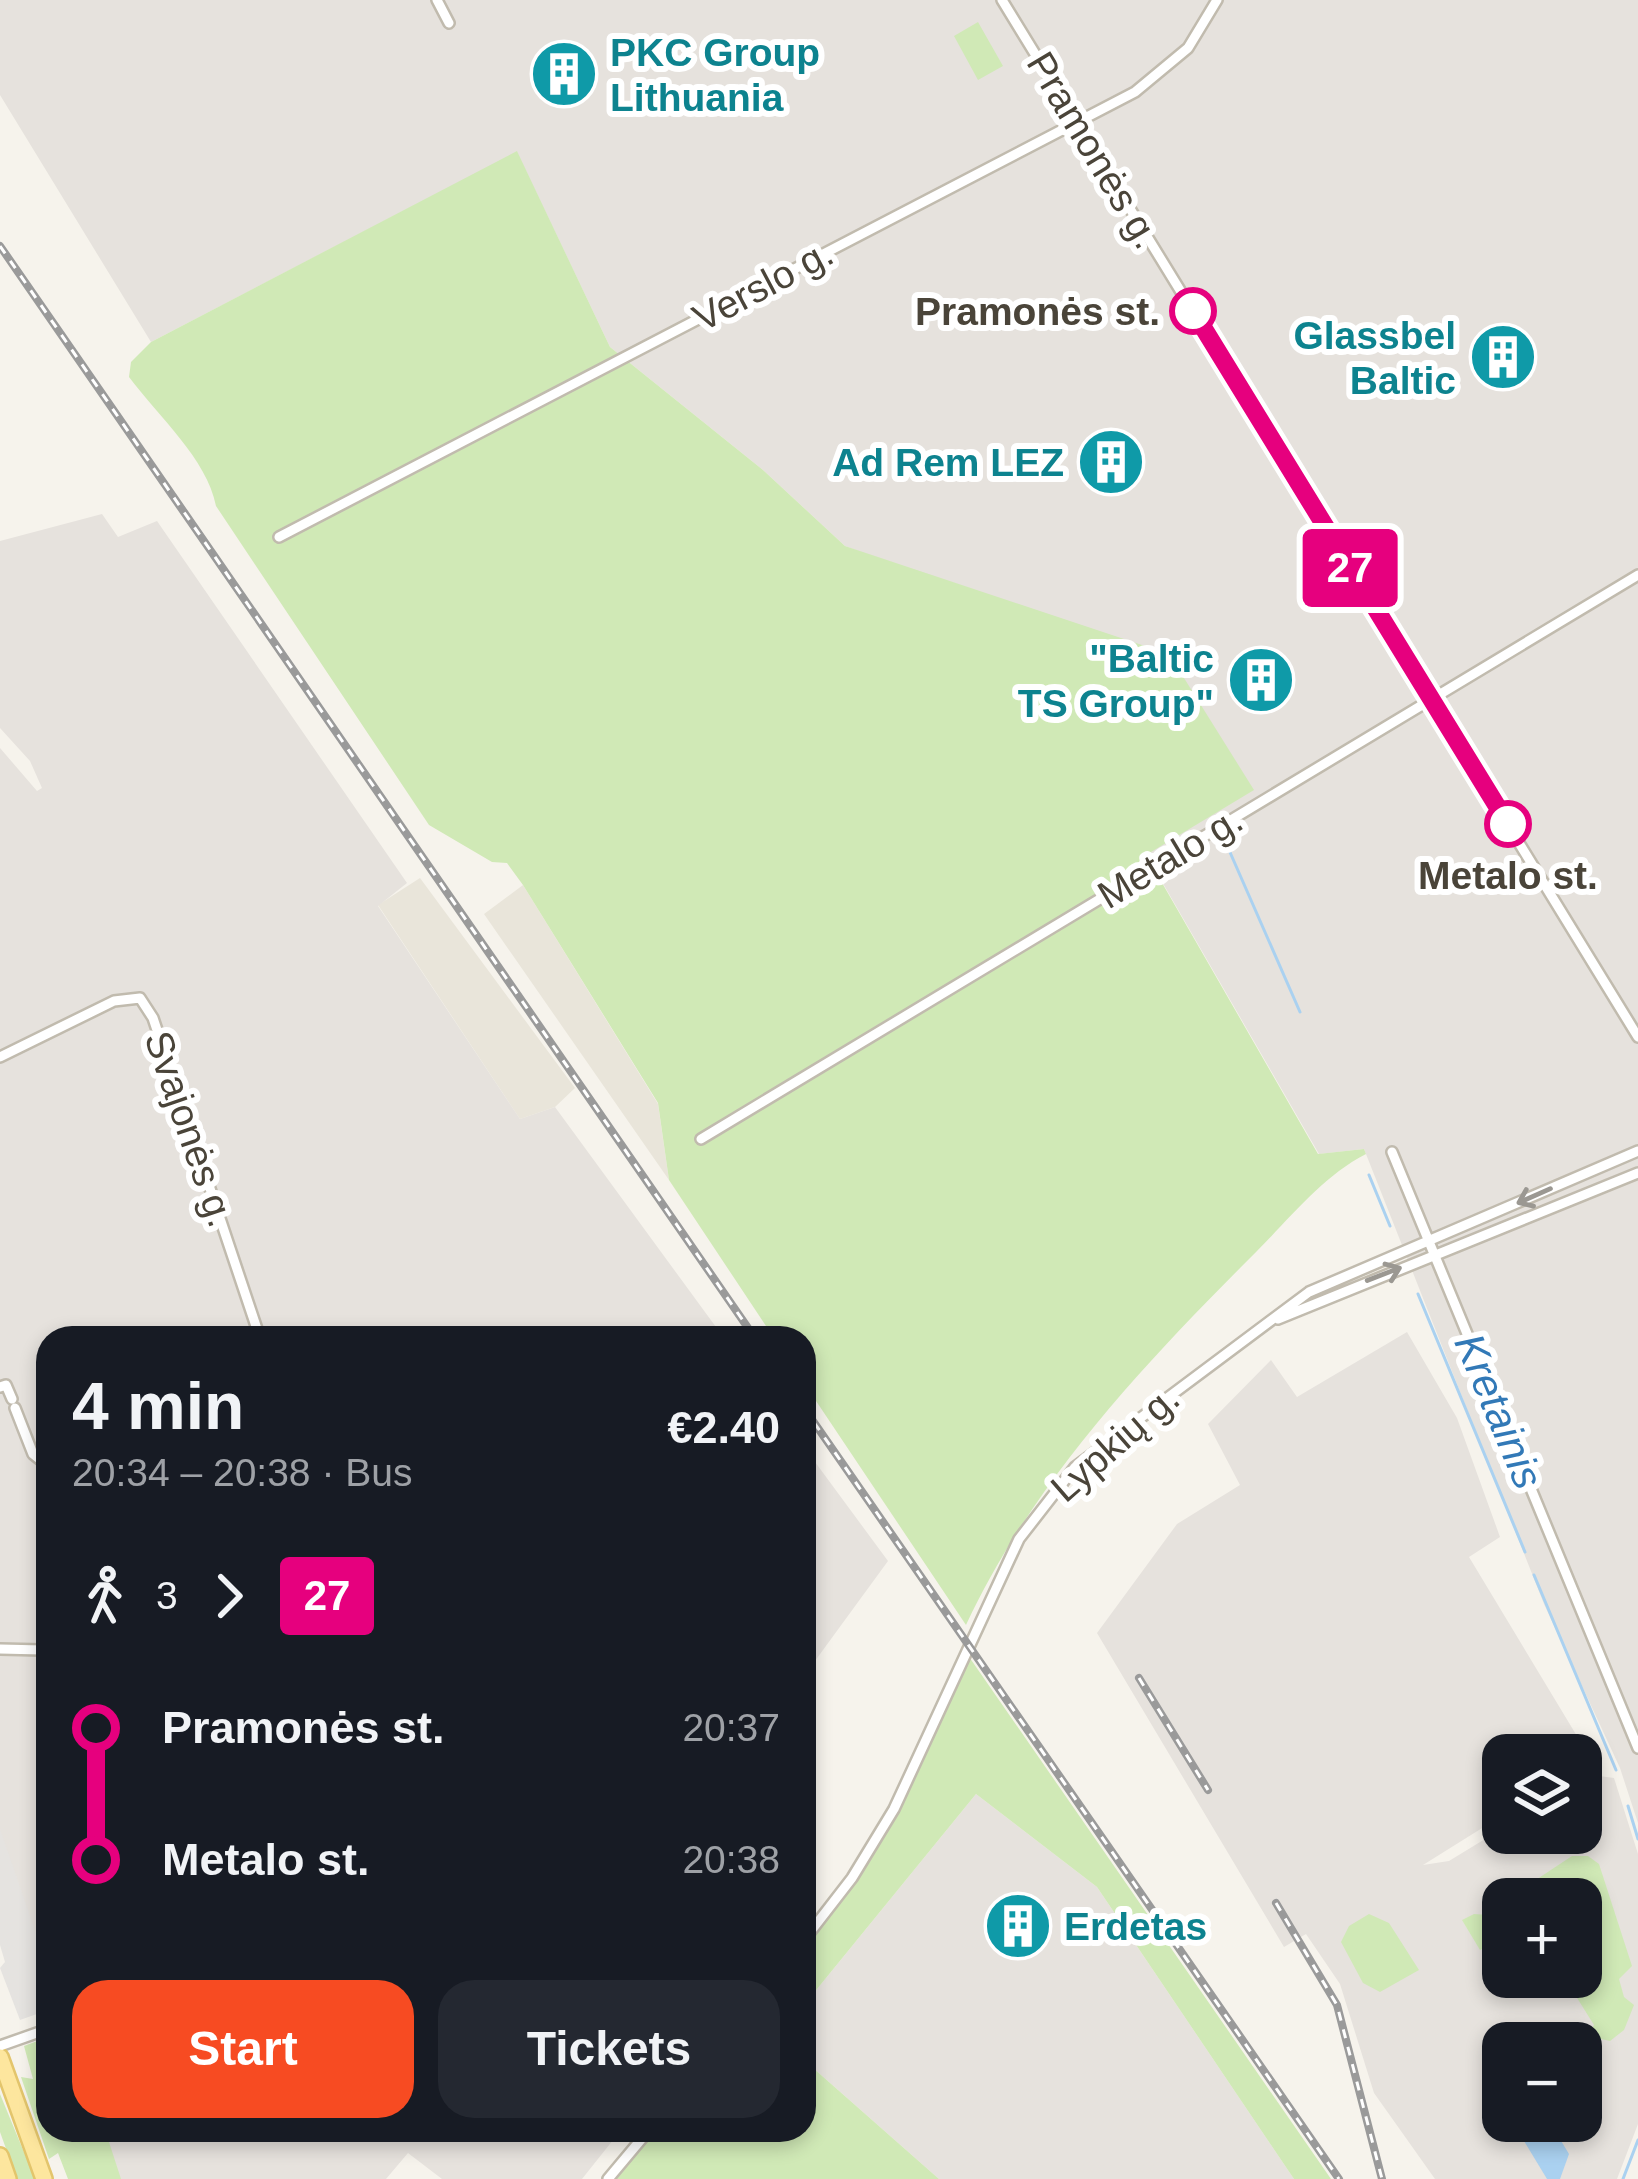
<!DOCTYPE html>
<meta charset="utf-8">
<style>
:root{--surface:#171b24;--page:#242831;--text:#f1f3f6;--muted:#9ea1a6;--accent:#f74b22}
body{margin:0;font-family:Helvetica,sans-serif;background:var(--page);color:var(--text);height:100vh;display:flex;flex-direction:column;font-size:45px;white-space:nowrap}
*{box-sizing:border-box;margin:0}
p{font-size:39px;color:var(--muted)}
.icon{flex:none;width:66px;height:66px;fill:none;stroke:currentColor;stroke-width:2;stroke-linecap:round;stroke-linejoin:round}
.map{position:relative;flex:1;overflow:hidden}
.details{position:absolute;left:36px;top:1326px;width:780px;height:816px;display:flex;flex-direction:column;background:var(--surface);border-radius:36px;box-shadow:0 6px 18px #0003}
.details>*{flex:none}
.badge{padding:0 24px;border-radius:9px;font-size:42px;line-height:78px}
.buttons{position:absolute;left:1482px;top:1734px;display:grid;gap:24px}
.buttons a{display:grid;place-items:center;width:120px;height:120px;border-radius:24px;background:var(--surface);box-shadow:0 6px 18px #0003;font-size:60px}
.map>.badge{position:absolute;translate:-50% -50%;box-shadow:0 0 0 6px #fff}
.legs{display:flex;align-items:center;gap:18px;height:132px;padding:0 36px;font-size:39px}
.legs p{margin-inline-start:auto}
.overview{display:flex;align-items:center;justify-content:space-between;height:204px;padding:0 36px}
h1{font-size:66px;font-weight:700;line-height:90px}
.button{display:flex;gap:24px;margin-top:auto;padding:24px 36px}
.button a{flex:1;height:138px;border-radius:36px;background:var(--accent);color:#fff;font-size:48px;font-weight:700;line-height:138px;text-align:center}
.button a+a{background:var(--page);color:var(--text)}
ul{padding:0 36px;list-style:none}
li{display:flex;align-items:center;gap:42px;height:132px;font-size:45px}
li i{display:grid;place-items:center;width:18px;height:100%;margin:0 15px;background:currentColor}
li i::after{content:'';width:30px;height:30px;margin:-15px;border:9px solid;border-radius:50%;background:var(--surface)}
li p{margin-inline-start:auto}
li:first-child i{background:linear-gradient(#0000 50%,currentColor 0)}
li:last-child i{background:linear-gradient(currentColor 50%,#0000 0)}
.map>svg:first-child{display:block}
.residential{fill:#e9e5da}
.industrial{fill:#e6e2dd;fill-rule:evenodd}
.green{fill:#d0e9b6}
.parking{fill:#e5e3e0}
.water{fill:#aad1f0}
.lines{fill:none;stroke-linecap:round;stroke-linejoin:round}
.stream{stroke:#aad1f0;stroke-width:3}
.street-casing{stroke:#c1bbae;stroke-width:14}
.primary-casing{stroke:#e3c56c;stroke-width:20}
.street{stroke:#fff;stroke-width:9}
.primary{stroke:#fde69e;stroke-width:15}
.rail-casing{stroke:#9a9a9a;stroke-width:8}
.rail{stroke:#fff;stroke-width:3;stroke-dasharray:9;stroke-linecap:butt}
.oneway{stroke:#9b9892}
.line-1-casing{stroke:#fff;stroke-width:27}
.line-1{stroke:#e6007e;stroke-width:18}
.stop-1-dot{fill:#fff;stroke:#e6007e;stroke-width:6}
.labels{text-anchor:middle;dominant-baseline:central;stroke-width:12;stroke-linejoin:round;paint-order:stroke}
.culture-label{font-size:39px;font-weight:bold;fill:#0d838f;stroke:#fff;text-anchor:end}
.street-label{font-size:39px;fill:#4a4439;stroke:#fff}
.stop-label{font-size:39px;font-weight:bold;fill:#4a4439;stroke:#fff;text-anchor:end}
.water-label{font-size:42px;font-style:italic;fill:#3279b7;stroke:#fff}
</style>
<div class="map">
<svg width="1638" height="2179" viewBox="0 0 1638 2179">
<rect width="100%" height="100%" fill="#f6f3ec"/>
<path class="residential" d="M420,878L575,1088L555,1107L520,1119L378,905Z
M523,885L658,1104L669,1180L484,914Z"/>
<path class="industrial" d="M0,0H1638V1823L1620,1768L1544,1604L1364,1149L1319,1154L1146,854L887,562L845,546L763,470L610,347L517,152L151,342L0,95Z
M102,514L118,537L157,521L407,883L378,906L520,1119L555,1107L724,1338H48V2043L0,1914V748L37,791L42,788L30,761L0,728V541Z
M1407,1332L1457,1418L1500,1537L1469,1557L1592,1761L1588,1765L1599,1776L1614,1778L1638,1854V2124L1617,2179H1435L1374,2093L1340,1984L1306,1934L1284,1947L1097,1633L1177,1524L1240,1485L1208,1424L1271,1360L1297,1397ZM1503,1755H1581V1833H1503V1828L1449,1861L1423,1865L1503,1815ZM1503,1899H1581V1977H1503ZM1503,2043H1581V2121H1503Z
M804,1447L888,1561L804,1676Z
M976,1794L1097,1887L1294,2179H939L804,2060V2005Z
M81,2130H621L582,2179H442L408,2153L386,2179H99Z"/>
<path class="green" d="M978,22L1003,66L978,80L954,36Z
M517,151L610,347L763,470L845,546L1169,654L1254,790L1146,855L1318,1154L1364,1149L1366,1154C1323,1176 1291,1217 1257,1251C1145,1363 1034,1480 966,1625L804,1383V1338H774L669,1180L658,1103L523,885L507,863L492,862L429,825L216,506C207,459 159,417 129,377L131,362L151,342Z
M965,1651L1331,2179H1294L1097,1887L976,1794L804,2005V1948L870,1861L904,1802Z
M1572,1856H1588L1599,1864L1632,1966L1619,1979L1624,1997L1634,2005L1624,2030L1610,2041L1587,2036L1594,2025L1574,1993L1559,1991L1550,1977H1581V1899H1507Z
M1369,1914L1389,1923L1419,1970L1380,1992L1363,1983L1341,1942L1349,1926Z
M1474,1914L1488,1915L1497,1927L1492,1944L1480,1950L1462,1920Z
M48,2037V2130H112L109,2142L121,2179H68L58,2153L49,2159L21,2077L33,2079L24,2046Z
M804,2060L939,2179H615L655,2130H804Z
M0,2094L35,2179H17L0,2132Z"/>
<path class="parking" d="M0,1829L48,1968V2010L20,2020L0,1968L5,1962L0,1945Z"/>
<path class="water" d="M1549,2121L1569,2154L1560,2179H1547L1524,2141Z"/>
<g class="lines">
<path class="stream" d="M1229,850L1300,1012
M1369,1175L1390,1226
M1418,1294L1525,1552
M1534,1575L1616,1770
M1628,1806L1638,1839
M1623,2179L1638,2140"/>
<g class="street-casing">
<path id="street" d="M437,0L449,23
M1002,0L1638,1037
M279,537L1135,92L1188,48L1217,0
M0,1057L114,1001L140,998L153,1018L260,1338
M701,1139L1638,575
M1392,1152L1638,1748
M1278,1319L1638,1173
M0,1387L6,1385L12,1399
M15,1408L33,1454L48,1466
M0,1649L42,1650
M804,1940L852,1878L894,1809L1019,1539L1075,1467L1309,1292L1638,1151
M0,2046L48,2029
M608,2179L649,2130"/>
</g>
<g class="primary-casing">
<path id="primary" d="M0,2057L44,2179
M0,2156L8,2179"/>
</g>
<use href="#street" class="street"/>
<use href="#primary" class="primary"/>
<g class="rail-casing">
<path id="rail" d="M0,246L755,1338
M804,1408L1339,2179
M1139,1678L1208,1790
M1276,1903L1337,2005L1382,2179"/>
</g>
<use href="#rail" class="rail"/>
</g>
<defs><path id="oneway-shaft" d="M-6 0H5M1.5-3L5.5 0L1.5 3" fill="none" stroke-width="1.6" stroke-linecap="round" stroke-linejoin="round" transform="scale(3)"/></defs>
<g class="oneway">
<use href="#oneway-shaft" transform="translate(1534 1196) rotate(156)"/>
<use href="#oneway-shaft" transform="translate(1384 1274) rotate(-21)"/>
</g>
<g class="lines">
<g class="line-1-casing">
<path id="line-1" d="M1193,311L1508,824"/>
</g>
<use href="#line-1" class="line-1"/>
</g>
<defs>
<g id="building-disc" transform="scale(3.45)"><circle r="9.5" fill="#0f9aa8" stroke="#fff"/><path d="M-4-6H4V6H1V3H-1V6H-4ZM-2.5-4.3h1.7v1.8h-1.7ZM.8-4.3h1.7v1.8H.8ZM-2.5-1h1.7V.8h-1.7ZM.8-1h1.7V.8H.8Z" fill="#fff"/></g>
</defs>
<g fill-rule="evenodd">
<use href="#building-disc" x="564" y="74"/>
<use href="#building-disc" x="1503" y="357"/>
<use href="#building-disc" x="1111" y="462"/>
<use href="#building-disc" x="1261" y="680"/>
<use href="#building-disc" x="1018" y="1926"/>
</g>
<g class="stop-1-dot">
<circle cx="1193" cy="311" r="21"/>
<circle cx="1508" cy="824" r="21"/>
</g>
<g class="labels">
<g class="culture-label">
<text x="610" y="52" text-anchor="start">PKC Group<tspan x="610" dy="45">Lithuania</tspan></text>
<text x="1456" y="335">Glassbel<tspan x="1456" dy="45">Baltic</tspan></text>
<text x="1064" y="462">Ad Rem LEZ</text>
<text x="1214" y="658">"Baltic<tspan x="1214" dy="45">TS Group"</tspan></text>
<text x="1064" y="1926" text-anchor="start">Erdetas</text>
</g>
<g class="street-label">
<text transform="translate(1094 150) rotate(59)">Pramonės g.</text>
<text transform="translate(763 285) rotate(-28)">Verslo g.</text>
<text transform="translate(1170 857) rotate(-31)">Metalo g.</text>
<text transform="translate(190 1129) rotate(71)">Svajonės g.</text>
<text transform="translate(1115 1443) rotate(-41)">Lypkių g.</text>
</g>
<g class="stop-label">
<text x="1160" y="311">Pramonės st.</text>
<text x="1508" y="875" text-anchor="middle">Metalo st.</text>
</g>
<g class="water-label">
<text transform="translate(1499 1411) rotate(67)">Kretainis</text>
</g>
</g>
</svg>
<div class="buttons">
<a><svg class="icon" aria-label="layers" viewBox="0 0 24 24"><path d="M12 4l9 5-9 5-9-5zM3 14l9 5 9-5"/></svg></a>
<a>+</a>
<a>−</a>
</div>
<b class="badge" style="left:1350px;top:568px;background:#e6007e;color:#fff">27</b>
<section class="details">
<div class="overview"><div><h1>4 min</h1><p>20:34 – 20:38 · Bus</p></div><b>€2.40</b></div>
<div class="legs"><svg class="icon" aria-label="walk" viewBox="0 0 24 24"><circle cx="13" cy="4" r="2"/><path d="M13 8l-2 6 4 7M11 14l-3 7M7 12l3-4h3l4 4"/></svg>3<svg class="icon" aria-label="forward" viewBox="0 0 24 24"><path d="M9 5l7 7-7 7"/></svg><b class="badge" style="background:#e6007e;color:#fff">27</b></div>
<ul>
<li><i style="color:#e6007e"></i><b>Pramonės st.</b><p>20:37</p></li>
<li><i style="color:#e6007e"></i><b>Metalo st.</b><p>20:38</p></li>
</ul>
<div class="button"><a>Start</a><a>Tickets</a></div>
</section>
</div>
